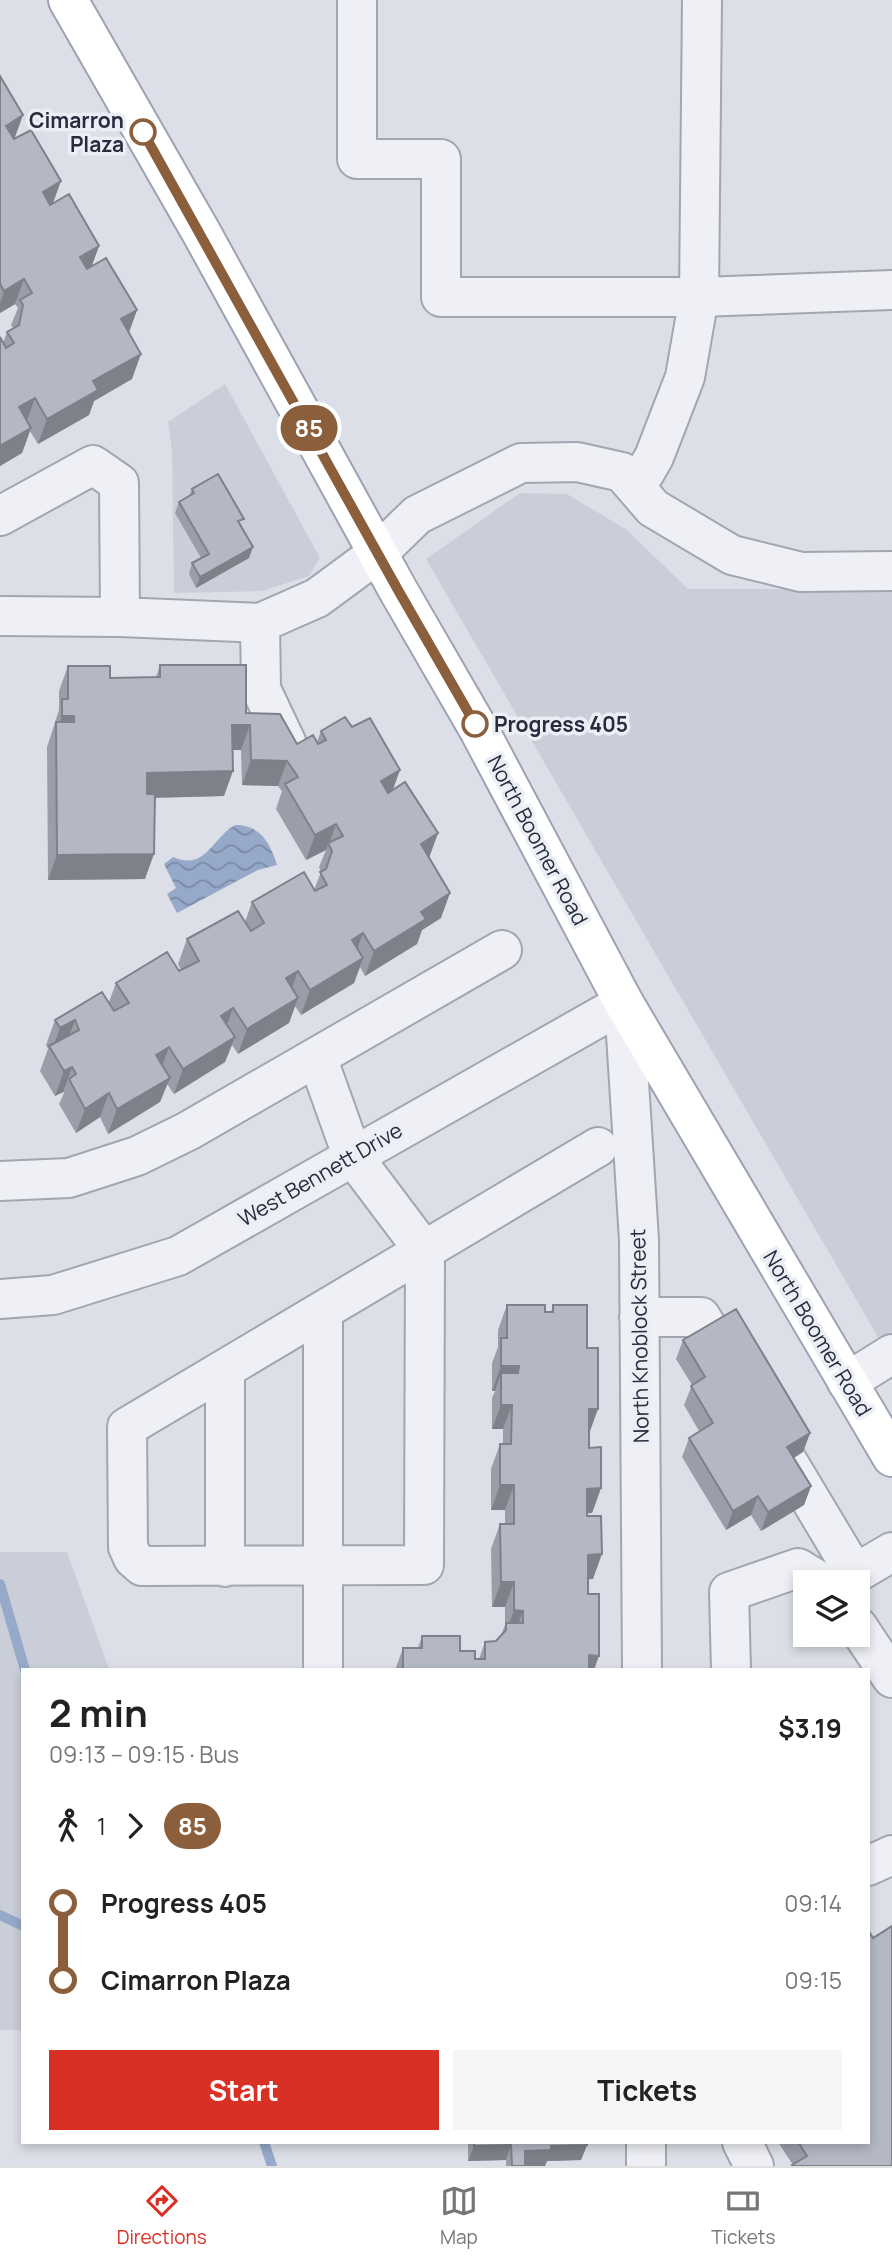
<!DOCTYPE html>
<meta charset="utf-8">
<style>
:root{--surface:#fff;--page:#f6f6f6;--text:#222;--muted:#767676;--line:#e0e0e0;--accent:#d93025}
body{margin:0;font-family:Manrope,sans-serif;background:var(--page);color:var(--text);height:100vh;display:flex;flex-direction:column;font-size:26px;white-space:nowrap}
*{box-sizing:border-box;margin:0}
p{font-size:23px;color:var(--muted)}
.icon{flex:none;width:38px;height:38px;fill:none;stroke:currentColor;stroke-width:2;stroke-linecap:round;stroke-linejoin:round}
.map{position:relative;flex:1;overflow:hidden}
.details{position:absolute;left:21px;top:1668px;width:849px;height:476px;display:flex;flex-direction:column;background:var(--surface);border-radius:0px;box-shadow:0 4px 10px #0003}
.details>*{flex:none}
.badge{padding:0 14px;border-radius:23px;font-size:24px;line-height:46px}
.controls{position:absolute;left:793px;top:1570px;display:grid;gap:14px}
.controls a{display:grid;place-items:center;width:77px;height:77px;border-radius:0px;background:var(--surface);box-shadow:0 4px 10px #0003;font-size:35px}
.map>.badge{position:absolute;translate:-50% -50%;box-shadow:0 0 0 4px #fff}
.legs{display:flex;align-items:center;gap:10px;height:77px;padding:0 28px;font-size:23px}
.legs p{margin-inline-start:auto}
.overview{display:flex;align-items:center;justify-content:space-between;height:119px;padding:0 28px}
h1{font-size:38px;font-weight:700;line-height:52px}
.action{display:flex;gap:14px;margin-top:auto;padding:14px 28px}
.action a{flex:1;height:80px;border-radius:0px;background:var(--accent);color:#fff;font-size:28px;font-weight:700;line-height:80px;text-align:center}
.action a+a{background:var(--page);color:var(--text)}
ul{padding:0 28px;list-style:none}
li{display:flex;align-items:center;gap:24px;height:77px;font-size:26px}
li i{display:grid;place-items:center;width:10px;height:100%;margin:0 9px;background:currentColor}
li i::after{content:'';width:18px;height:18px;margin:-9px;border:5px solid;border-radius:50%;background:var(--surface)}
li p{margin-inline-start:auto}
li:first-child i{background:linear-gradient(#0000 50%,currentColor 0)}
li:last-child i{background:linear-gradient(currentColor 50%,#0000 0)}
.tabs{display:flex;justify-content:space-around;align-items:center;height:98px;border-top:2px solid var(--line);background:var(--surface);font-size:19px;color:var(--muted)}
.tabs a{display:grid;justify-items:center;gap:4px}
.tabs .active{color:var(--accent)}
.map>svg:first-child{display:block}
.built{fill:#caced9}
.water{fill:url(#water-waves)}
.lines{fill:none;stroke-linecap:round;stroke-linejoin:round}
.stream{stroke:#96a9c8;stroke-width:10}
.minor-casing{stroke:#a2a6b1;stroke-width:42}
.major-casing{stroke:#9ca2b3;stroke-width:42}
.minor{stroke:#eff0f5;stroke-width:38}
.major{stroke:#fff;stroke-width:38}
.wall{fill:#9b9ea9}
.shaded-wall{fill:#7e8189}
.building{fill:#b4b8c4;stroke:#7e8189;stroke-width:2}
.line-1-casing{stroke:#fff;stroke-width:16}
.line-1{stroke:#8b5e3c;stroke-width:10}
.stop-1-dot{fill:#fff;stroke:#8b5e3c;stroke-width:3.5}
.labels{text-anchor:middle;dominant-baseline:central;stroke-width:7;stroke-linejoin:round;paint-order:stroke}
.stop-label{font-size:21px;font-weight:bold;fill:#262c3d;stroke:#eceef5;text-anchor:end}
.street-label{font-size:21px;fill:#262c3d;stroke:#eceef5}
</style>
<div class="map">
<svg width="892" height="2166" viewBox="0 0 892 2166">
<defs>
<pattern id="water-waves" width="16" height="10" patternUnits="userSpaceOnUse" patternTransform="scale(1.75)"><rect width="16" height="10" fill="#96a9c8"/><path d="M0 5q4-4 8 0t8 0" fill="none" stroke="#7a8aa4"/></pattern>
</defs>
<rect width="100%" height="100%" fill="#dcdfe7"/>
<path class="built" d="M225,384L320,558L309,576L262,591L174,593L172,450L168,422Z
M520,493L567,494L627,530L688,589H892V1361L426,559Z
M0,1552H67L109,1669L23,1670V2030H0Z"/>
<path class="water" d="M235,825C260,825 270,842 277,865L258,870L177,913L167,894L176,888L164,864L173,857C206,871 211,839 235,825Z"/>
<g class="lines">
<path class="stream" d="M0,1584L25,1670
M0,1915L23,1926
M264,2142L272,2166"/>
<g class="minor-casing">
<path id="minor" d="M357,0V159H441V297H699L892,290
M636,488L654,457L685,377L699,297L702,0
M0,516L93,465L119,483L120,617
M0,616L120,617L260,623L317,598L378,553L417,515L521,463L577,462L622,472L653,508L732,555L801,572L892,571
M260,623L261,689L287,744
M317,1057L352,1155L425,1252L424,1565L142,1566L133,1558L128,1547L127,1427L598,1147
M0,1181L69,1178L137,1156L188,1131L502,950
M0,1299L53,1295L178,1256L624,1003L639,1240L642,1670
M323,1311V1670
M639,1317H701L733,1370
M225,1370V1567
M847,1382L892,1354
M782,1452L855,1574
M841,1582L892,1552
M858,1627L892,1678
M731,1670L729,1592L798,1568L821,1582
M868,1866L892,1855
M646,2142V2166
M742,2142L754,2166"/>
</g>
<g class="major-casing">
<path id="major" d="M68,0L201,232L398,590L479,730L624,1003L892,1457"/>
</g>
<use href="#minor" class="minor"/>
<use href="#major" class="major"/>
</g>
<path class="wall" d="M0,76L14,139L53,203L99,246L91,266L137,310L129,332L132,379L94,401L89,415L38,444L30,431L22,453L0,466V337L3,343L7,332L13,328L11,325L18,308L15,304L0,313Z
M192,489L241,526L249,558L196,588L189,574L192,563L201,558L175,513L179,502L189,496Z
M160,665L297,744L317,742L321,731L393,790L438,833L429,857L441,918L422,930L417,944L365,976L360,967L354,983L301,1015L295,1006L289,1023L238,1054L232,1045L225,1062L174,1094L167,1084L160,1102L108,1134L100,1117L76,1133L59,1104L64,1093L63,1092L55,1096L40,1071L48,1049L46,1045L55,1020L109,1002L116,983L181,970L178,964L187,939L245,922L252,902L314,890L321,872L319,867L326,850L306,860L276,809L282,791L278,786L242,785L241,750H233L224,796L155,798L145,879L48,880L47,747L59,710V691L68,666L110,678L156,677Z
M507,1305L551,1312L553,1305L589,1434V1448L601,1488L592,1513H587L593,1579H588V1594L594,1670H395L403,1648H418L422,1636L460,1651L475,1659H479L485,1642L496,1641L501,1635L505,1625V1607H492L491,1549L500,1524H505V1510H491V1469L500,1444H503V1429H492V1398L495,1391H492V1363L498,1347V1330Z
M683,1340L810,1433L803,1452L794,1458L811,1486L804,1505L761,1531L751,1515L726,1530L682,1457L689,1438L699,1431L684,1405L692,1385L676,1359Z
M468,2142H587V2145L581,2160L547,2161L545,2166H506V2160L468,2161Z
M778,2142H868L892,2166H792L793,2165Z"/>
<path class="shaded-wall" d="M23,115L14,140L6,126Z
M61,181L52,206L33,217L43,192Z
M99,246L90,271L71,282L80,257Z
M24,279L15,304L0,313V303L4,291Z
M137,310L128,335L121,319Z
M141,354L132,379L94,401L89,415L38,444L47,419L93,381Z
M35,398L26,423L19,407Z
M31,428L22,453L0,466V446Z
M253,547L249,558L196,588L200,577Z
M62,716H74L65,741L56,734Z
M232,725H250L241,750H223Z
M251,760L287,761L278,786L242,785Z
M400,770L391,795L372,806L381,781Z
M233,771L224,796L138,798L147,773Z
M336,824L329,844L328,843L326,850L306,860L315,835Z
M438,833L429,858L421,844Z
M154,854L145,879L48,880L57,855Z
M450,893L441,918L422,930L417,944L365,976L374,951L421,912Z
M363,933L354,958L352,940Z
M363,958L354,983L301,1015L310,990Z
M298,971L289,996L286,978Z
M298,998L289,1023L238,1054L247,1029Z
M233,1008L224,1033L221,1016Z
M75,1020L66,1045L52,1050L60,1028Z
M235,1037L225,1062L174,1094L183,1069Z
M169,1047L160,1072L156,1055Z
M72,1067L63,1092L55,1096L64,1071Z
M170,1078L160,1102L108,1134L117,1109Z
M109,1093L100,1117L76,1133L85,1109Z
M501,1366H519L510,1391L501,1373L495,1391H492Z
M501,1405H512L503,1429H492Z
M589,1409H598L589,1434Z
M810,1433L803,1452L780,1466L787,1447Z
M500,1485H514L505,1510H491Z
M811,1486L804,1505L761,1531L768,1512Z
M601,1488L592,1513L578,1514L587,1489Z
M758,1496L751,1515L726,1530L733,1511Z
M602,1554L593,1579L579,1580L588,1555Z
M501,1582H514L505,1607H492Z
M514,1610L523,1611L514,1636L505,1635Z
M589,1655L599,1656L594,1670H584Z
M511,2145L506,2160L468,2161L474,2146Z
M587,2145L581,2160L547,2161L545,2166H519L525,2151L551,2146Z"/>
<path class="building" d="M0,76L23,115L6,126L14,139L31,130L61,181L43,192L50,205L69,194L99,246L80,257L87,269L106,258L137,310L121,319L141,354L93,381L98,390L47,419L35,398L19,407L31,428L0,446V337L6,348L14,343L7,332L19,325L23,305L20,300L32,293L24,279L4,291L0,284Z
M218,474L244,519L238,521L253,547L200,577L192,563L209,554L179,502L194,493L192,489Z
M160,665H246V713L280,714L297,744L313,735L318,744L326,740L321,731L345,717L352,727L370,718L400,770L381,781L388,793L405,782L438,833L421,844L450,893L421,912L426,919L374,951L363,933L352,940L363,958L310,990L298,971L286,978L298,998L247,1029L233,1008L221,1016L235,1037L183,1069L169,1047L156,1055L170,1078L117,1109L109,1093L85,1109L69,1079L76,1074L72,1067L64,1071L49,1046L79,1030L75,1020L60,1028L55,1020L102,992L114,1011L129,1003L116,983L167,952L179,971L199,961L187,939L238,911L251,931L264,923L252,902L304,872L315,891L327,885L320,872L326,869L332,851L328,843L343,836L336,824L315,835L285,784L298,777L287,761L251,760L250,725H232L233,771L147,773V794H155L154,854L57,855L56,722H74V716H62V699H68V666H110V678L160,677Z
M507,1305H545V1312H553V1305H587V1348H598V1409H589V1448L601,1447V1488L587,1489V1516H601L602,1554L588,1555V1594H599V1656L589,1655V1670H403V1648H422V1636H460V1651H475V1659H485V1642L496,1641L506,1630V1623H523V1611L514,1610V1582H501L500,1524H514V1485H500V1444H511L512,1405H501V1373H518L519,1366H501V1338H507Z
M736,1309L810,1433L787,1447L811,1486L768,1512L758,1496L733,1511L689,1438L713,1423L691,1386L705,1377L683,1340Z
M892,1926V2166H793L792,2165L807,2156L798,2142H868V1930L873,1938Z
M474,2142H587V2145L551,2146V2150L525,2151V2166H512L511,2145L474,2146Z"/>
<g class="lines">
<g class="line-1-casing">
<path id="line-1" d="M143,132L398,590L475,724"/>
</g>
<use href="#line-1" class="line-1"/>
</g>
<g class="stop-1-dot">
<circle cx="143" cy="132" r="12"/>
<circle cx="475" cy="724" r="12"/>
</g>
<g class="labels">
<g class="stop-label">
<text x="124" y="120">Cimarron<tspan x="124" dy="24">Plaza</tspan></text>
<text x="494" y="724" text-anchor="start">Progress 405</text>
</g>
<g class="street-label">
<text transform="translate(538 840) rotate(62)">North Boomer Road</text>
<text transform="translate(320 1174) rotate(-30)">West Bennett Drive</text>
<text transform="translate(818 1333) rotate(59)">North Boomer Road</text>
<text transform="translate(639 1336) rotate(-91)">North Knoblock Street</text>
</g>
</g>
</svg>
<div class="controls">
<a><svg class="icon" aria-label="layers" viewBox="0 0 24 24"><path d="M12 4l9 5-9 5-9-5zM3 14l9 5 9-5"/></svg></a>
</div>
<b class="badge" style="left:309px;top:428px;background:#8b5e3c;color:#fff">85</b>
<section class="details">
<div class="overview"><div><h1>2 min</h1><p>09:13 – 09:15 · Bus</p></div><b>$3.19</b></div>
<div class="legs"><svg class="icon" aria-label="walk" viewBox="0 0 24 24"><circle cx="13" cy="4" r="2"/><path d="M13 8l-2 6 4 7M11 14l-3 7M7 12l3-4h3l4 4"/></svg>1<svg class="icon" aria-label="forward" viewBox="0 0 24 24"><path d="M9 5l7 7-7 7"/></svg><b class="badge" style="background:#8b5e3c;color:#fff">85</b></div>
<ul>
<li><i style="color:#8b5e3c"></i><b>Progress 405</b><p>09:14</p></li>
<li><i style="color:#8b5e3c"></i><b>Cimarron Plaza</b><p>09:15</p></li>
</ul>
<div class="action"><a>Start</a><a>Tickets</a></div>
</section>
</div>
<nav class="tabs">
<a class="active"><svg class="icon" aria-label="directions" viewBox="0 0 24 24"><path d="M12 3l9 9-9 9-9-9zM9 14v-3h6M13 9l2 2-2 2"/></svg>Directions</a>
<a><svg class="icon" aria-label="map" viewBox="0 0 24 24"><path d="M3 6l6-2 6 2 6-2v14l-6 2-6-2-6 2zM9 4v14M15 6v14"/></svg>Map</a>
<a><svg class="icon" aria-label="tickets" viewBox="0 0 24 24"><path d="M3 7h18v10H3zM15 7v10"/></svg>Tickets</a>
</nav>
